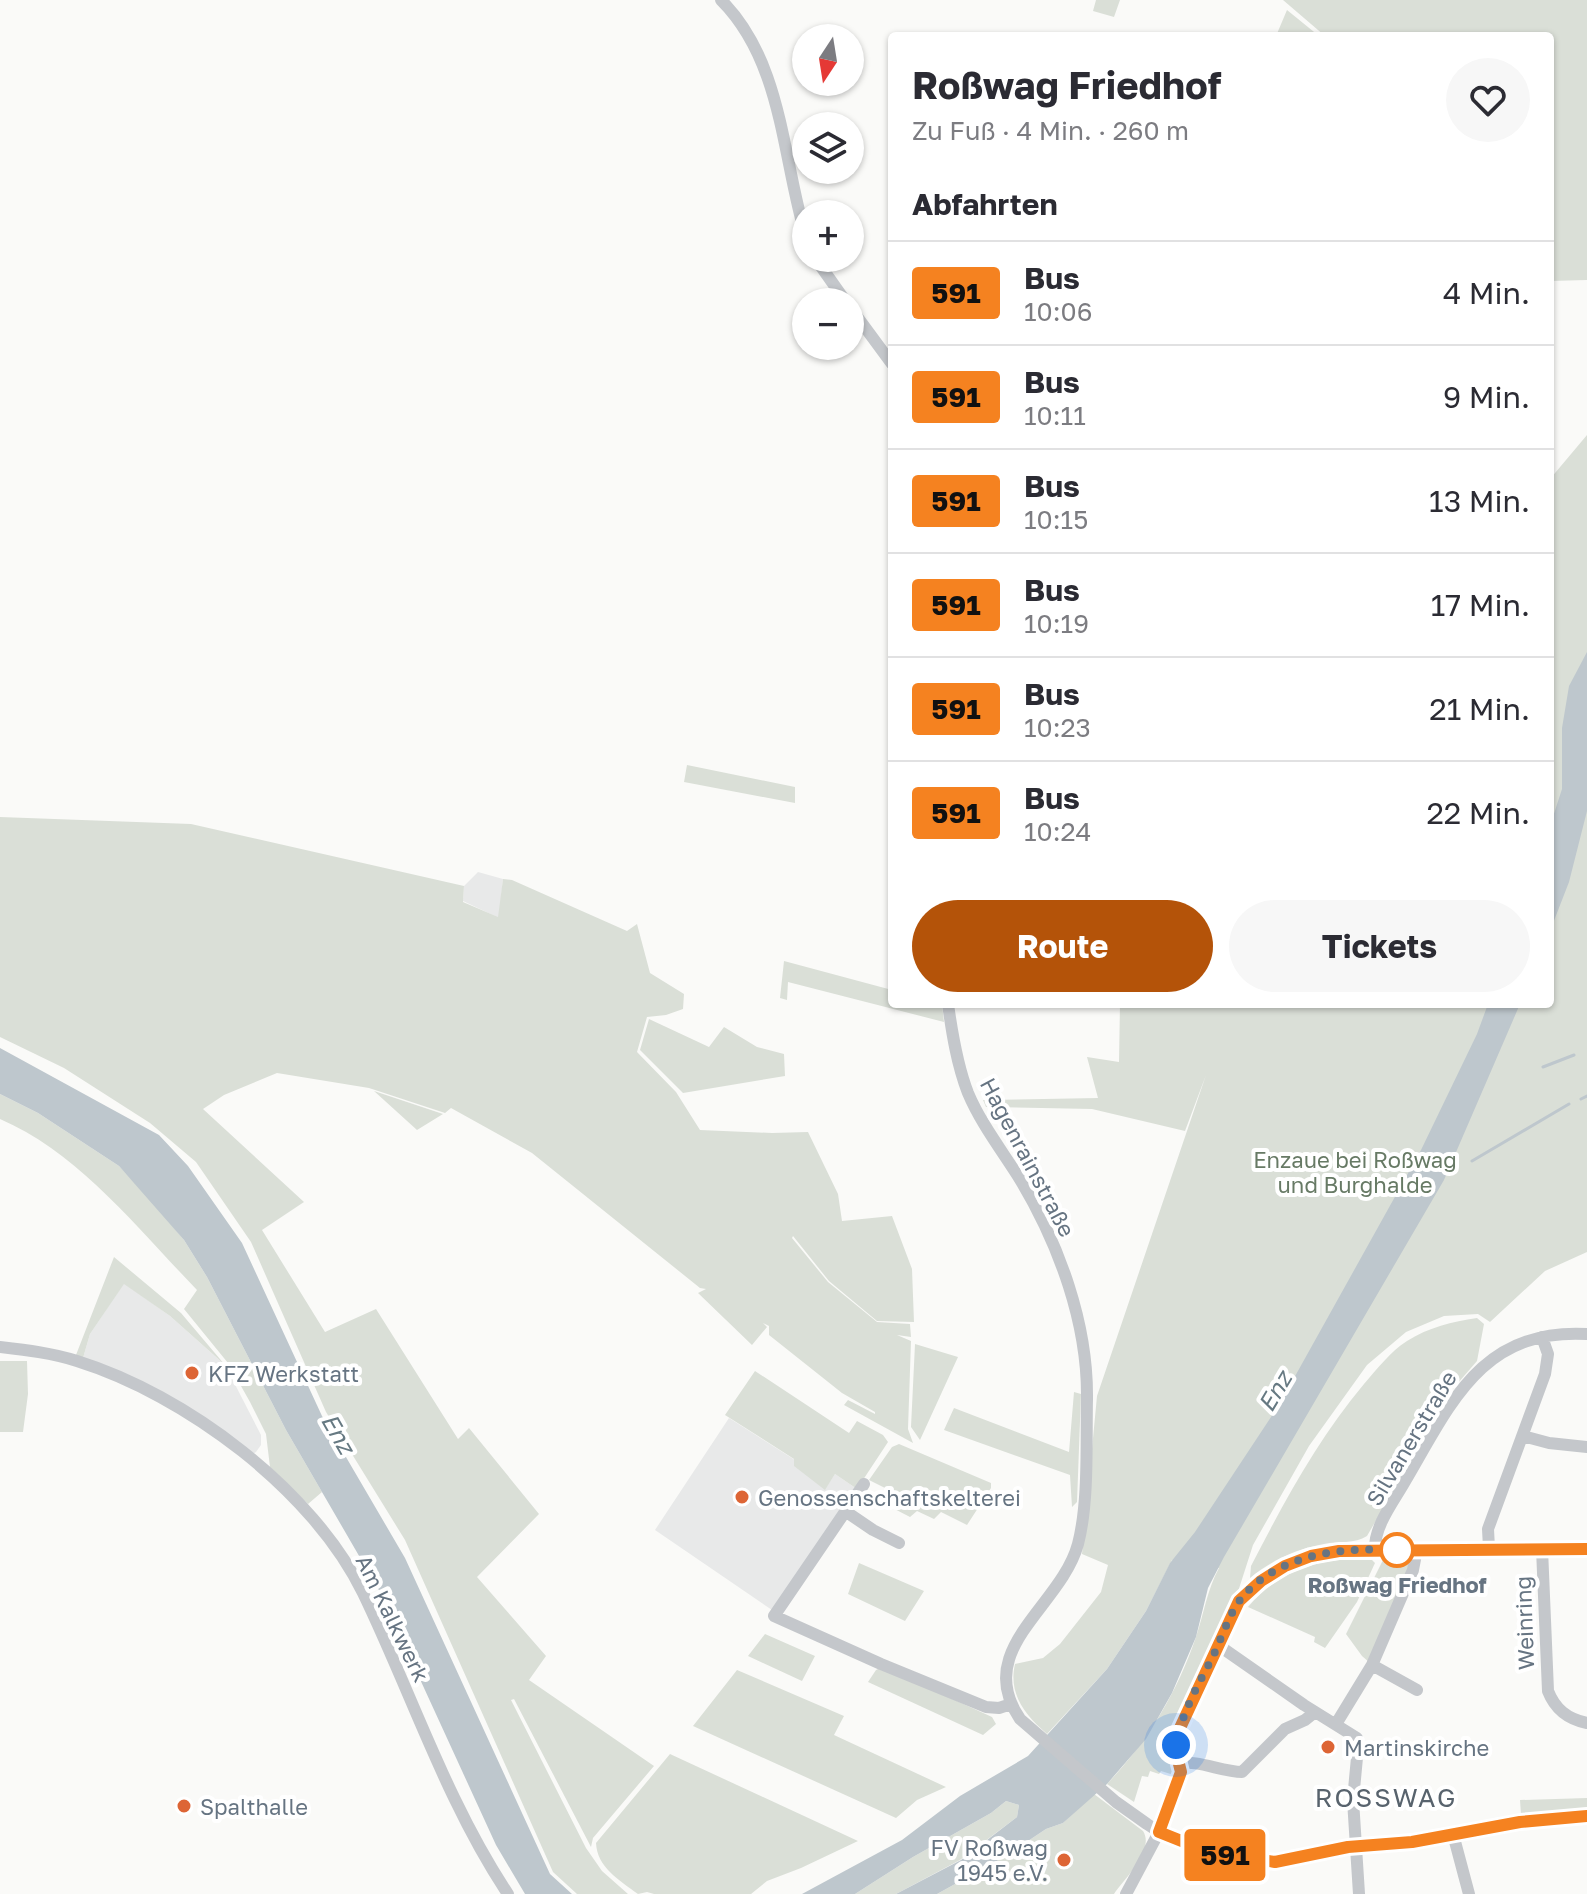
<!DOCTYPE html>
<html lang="de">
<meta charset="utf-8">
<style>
:root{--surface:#fff;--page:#f7f7f7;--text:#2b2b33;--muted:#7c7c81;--line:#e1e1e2;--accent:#b45309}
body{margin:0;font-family:"Golos Text",sans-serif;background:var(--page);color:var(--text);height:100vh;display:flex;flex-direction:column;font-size:30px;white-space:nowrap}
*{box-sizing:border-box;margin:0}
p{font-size:26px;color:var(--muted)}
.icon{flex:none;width:44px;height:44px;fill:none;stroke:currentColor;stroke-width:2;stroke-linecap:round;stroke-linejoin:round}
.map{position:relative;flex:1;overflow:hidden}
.drawer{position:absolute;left:888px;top:32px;width:666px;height:976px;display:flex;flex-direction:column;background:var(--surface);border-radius:8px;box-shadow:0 2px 6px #0004}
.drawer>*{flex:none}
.badge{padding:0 16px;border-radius:6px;font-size:28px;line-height:52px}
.needle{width:52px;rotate:192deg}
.controls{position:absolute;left:792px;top:24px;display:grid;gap:16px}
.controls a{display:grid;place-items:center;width:72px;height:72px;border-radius:50%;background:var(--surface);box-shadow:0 2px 6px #0004;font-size:40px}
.you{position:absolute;width:40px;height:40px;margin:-20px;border:6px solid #fff;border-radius:50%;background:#1a73e8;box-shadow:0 0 0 12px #1a73e833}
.map>.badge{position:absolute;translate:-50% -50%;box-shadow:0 0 0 4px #fff}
h2{padding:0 24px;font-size:30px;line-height:72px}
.round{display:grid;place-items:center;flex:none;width:84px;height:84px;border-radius:42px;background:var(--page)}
.headline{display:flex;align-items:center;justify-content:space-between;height:136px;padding:0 24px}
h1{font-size:38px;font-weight:700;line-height:60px}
.primary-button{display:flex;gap:16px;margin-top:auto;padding:16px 24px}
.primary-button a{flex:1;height:92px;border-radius:48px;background:var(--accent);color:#fff;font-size:32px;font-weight:700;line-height:92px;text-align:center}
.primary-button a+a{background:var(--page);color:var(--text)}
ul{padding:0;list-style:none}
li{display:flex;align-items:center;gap:24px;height:104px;padding:0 24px;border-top:2px solid var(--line)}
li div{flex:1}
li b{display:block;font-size:30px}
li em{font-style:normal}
li .badge{min-width:88px;font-weight:700;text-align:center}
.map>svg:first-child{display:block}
.built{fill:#e8e9e9}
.green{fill:#dadfd7}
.water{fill:#bec7cd}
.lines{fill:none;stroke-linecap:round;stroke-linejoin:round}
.stream{stroke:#bec7cd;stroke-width:3}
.minor{stroke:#c4c7cb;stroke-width:12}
.line-casing{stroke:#fff;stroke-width:18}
.line{stroke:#f58220;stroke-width:12}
.walk{stroke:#667482;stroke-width:8;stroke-dasharray:0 14.4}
.poi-dot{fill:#dd6535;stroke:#fff;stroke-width:3}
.stop-dot{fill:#fff;stroke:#f58220;stroke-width:4}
.labels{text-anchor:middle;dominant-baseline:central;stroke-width:8;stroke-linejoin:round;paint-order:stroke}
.street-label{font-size:22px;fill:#667482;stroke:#fff}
.park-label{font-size:22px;fill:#677a65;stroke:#fff}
.poi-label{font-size:22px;fill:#667482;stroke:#fff;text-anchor:start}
.stop-label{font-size:22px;font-weight:bold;fill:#667482;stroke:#fff}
.water-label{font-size:24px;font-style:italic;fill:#667982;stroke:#fff}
.quarter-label{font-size:26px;letter-spacing:2px;fill:#58636d;stroke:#fff}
</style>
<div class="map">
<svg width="1587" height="1894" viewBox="0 0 1587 1894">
<rect width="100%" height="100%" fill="#fafaf8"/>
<path class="built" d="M478,872L503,879L499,918L463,901L464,886Z
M124,1283L170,1316L225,1365L261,1435V1445L256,1452L253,1454L83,1358L90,1334Z
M729,1418L795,1460L825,1489L835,1474L857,1489L772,1610L655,1530Z"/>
<path class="green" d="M1096,0H1120L1114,17L1093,11Z
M1283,0H1587V280L1550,281V36H1325Z
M1287,10L1319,36H1276Z
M1587,435V1252L1545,1271L1490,1322L1478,1314L1444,1316L1406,1332L1367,1365L1309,1446L1253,1545L1235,1601L1182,1706L1172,1736L1170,1752L1174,1775L1161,1771L1159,1774L1150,1771L1148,1777L1142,1776L1134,1802L1107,1784C1147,1742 1177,1693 1196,1637C1204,1613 1207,1590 1219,1568L1172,1560L1146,1611L1107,1669L1047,1734C1025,1715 1008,1694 1015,1664L1043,1658L1060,1644L1101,1592L1108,1565L1082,1554L1097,1396L1206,1075L1185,1131L1092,1109L986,1107L983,1100L1098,1098L1087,1057L1119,1062L1120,1004H1550V479Z
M687,765L795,787V803L684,782Z
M0,817L191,824L464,886L463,902L498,917L503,879L512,880L627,931L637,924L650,973L684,994L683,1009L666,1015L647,1017L637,1052L676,1092L700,1130L772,1133L808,1132L838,1194L842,1221L892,1216L912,1269L914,1322L877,1321L829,1281L793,1236L792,1238L828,1282L877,1322L910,1324L911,1337L897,1335L911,1341L908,1429L913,1443L844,1405L848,1400L875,1414V1412L842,1393L769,1335V1326L763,1323L767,1327L752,1345L698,1293L706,1289L700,1288L532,1153L451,1108L445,1113L369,1088L277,1073L224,1095L203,1109L304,1202L262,1230L325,1332L376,1309L458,1439L469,1428L539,1514L477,1577L546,1656L529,1680L654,1766L593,1838L591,1847L514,1699L511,1700L586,1848L602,1871L628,1894H577L553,1872L405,1540L326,1412L251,1242L196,1162L150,1123L64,1068L0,1037Z
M784,961L892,990V1004H942L944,1022L788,982L787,1000L780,998Z
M649,1019L709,1047L724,1027L757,1047L784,1054L785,1076L683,1093L640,1050Z
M374,1091L443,1114L417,1130Z
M0,1094L38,1113L119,1166L158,1208L184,1240L207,1277L286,1430L322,1492L308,1504L270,1467L266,1434L250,1402L228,1363L184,1309L197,1290C138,1229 79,1153 0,1119Z
M114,1257L181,1313L225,1365L170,1316L124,1284L90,1334L83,1358L76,1355Z
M1477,1318L1484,1324L1477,1361L1451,1391L1367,1536C1355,1544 1338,1541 1324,1544C1296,1549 1272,1560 1250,1578L1251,1566C1284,1502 1318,1439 1364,1384C1378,1368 1390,1352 1407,1341C1429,1327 1452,1322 1477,1318Z
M915,1344L958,1357L920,1440L911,1427Z
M0,1361H27L28,1394L23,1432H0Z
M755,1371L849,1433L857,1421L883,1435L888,1442L857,1489L835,1474L825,1490L794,1466V1459L725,1415Z
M1074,1392L1081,1394L1077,1502L1072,1507L1070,1475L944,1430L954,1408L1069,1452Z
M899,1444L991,1483V1488L967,1525L941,1512L934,1519L917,1511L910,1517L881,1502L887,1489L869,1480L892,1447Z
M1406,1557L1412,1561L1370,1663L1362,1656L1346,1634L1384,1558Z
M1340,1560H1372L1375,1563L1357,1602L1325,1648L1314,1642L1315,1637L1248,1607C1271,1579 1304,1563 1340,1560Z
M859,1563L924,1591L905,1621L848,1594Z
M765,1634L815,1656L802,1681L748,1656Z
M882,1667L992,1717L996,1724L983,1735L868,1682L876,1670Z
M737,1670L844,1716L834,1735L946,1787L917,1800L896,1818L693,1726Z
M670,1754L858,1841L801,1868L767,1881L751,1894H654L647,1892L638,1894C619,1880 597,1867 596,1843Z
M1094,1794L1143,1831C1155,1850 1125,1878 1114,1894H937L1004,1857L1046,1829L1063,1823Z
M1587,1798V1811L1521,1815L1520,1800Z
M1006,1801L1019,1805L1017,1817L960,1860L896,1894H855L913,1857L991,1813Z"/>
<path class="water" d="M1587,652V811L1569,882L1550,931V826L1562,789V728L1569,686Z
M1488,1004H1520L1444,1180L1224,1557L1208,1588L1196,1637L1172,1693L1146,1739L1107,1784L1063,1823L1046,1829L1004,1857L937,1894H896L961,1860L1017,1817L1019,1805L1006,1801L991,1813L913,1857L855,1894H802L902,1840L960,1796L1028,1756L1107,1669L1146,1611L1170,1563L1195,1532L1279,1405L1421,1150L1477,1034Z
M0,1048L159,1135L188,1166L242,1243L322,1416L405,1558L550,1874L572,1894H525L496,1845L380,1592L286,1430L207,1277L184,1240L119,1166L38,1113L0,1094Z"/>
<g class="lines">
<path class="stream" d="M1543,1067L1574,1055
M1581,1099L1587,1096
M1472,1161L1569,1104"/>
<path class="minor" d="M721,0C783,62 782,158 806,237
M815,258L846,302
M850,307L892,364
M948,1004C952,1033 957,1065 968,1093C981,1124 1003,1152 1021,1181C1059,1245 1088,1323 1087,1399C1086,1442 1089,1502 1078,1544C1061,1607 972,1649 1020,1719L1116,1802L1147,1824L1164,1835L1195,1848L1234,1856L1275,1862L1348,1847L1412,1842L1520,1822L1587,1816
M0,1347C26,1350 52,1353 77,1361C186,1395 313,1490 363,1593C411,1692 447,1803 508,1894
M1523,1436L1549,1443L1587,1447
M864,1484L774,1616L881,1664L986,1707L999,1708L1011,1704
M845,1511L873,1530L899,1543
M1489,1548L1488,1529L1545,1374L1548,1354L1542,1337
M1542,1549L1548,1691C1555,1709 1567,1719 1587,1723
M1375,1550C1374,1525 1395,1500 1407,1478C1452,1401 1483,1328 1587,1334
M1218,1645L1304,1705L1357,1738L1358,1747L1353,1800L1359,1894
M1372,1665L1417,1690
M1336,1724L1372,1665L1413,1570L1417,1549
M1179,1764C1196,1759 1222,1772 1242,1772L1285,1729L1305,1720L1315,1712
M1453,1834L1469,1894
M1126,1894L1159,1832L1178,1783L1181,1770L1176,1754L1177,1741L1193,1697L1239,1601L1261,1581L1294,1562L1330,1552L1489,1548L1587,1549"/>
</g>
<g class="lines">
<g class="line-casing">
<path id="line" d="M1587,1549L1339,1551L1311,1556L1285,1566L1261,1581L1239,1601L1180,1728L1176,1752L1181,1772L1159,1832L1209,1852L1275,1862L1348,1847L1412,1842L1520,1822L1587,1816"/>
</g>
<use href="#line" class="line"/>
<path class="walk" d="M1176,1745C1181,1715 1197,1687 1211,1660C1220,1643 1229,1614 1240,1600C1277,1553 1344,1547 1397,1550"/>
</g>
<g class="poi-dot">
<circle cx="192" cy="1373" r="8"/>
<circle cx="742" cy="1497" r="8"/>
<circle cx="1328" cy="1747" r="8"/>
<circle cx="184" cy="1806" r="8"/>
<circle cx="1064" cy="1860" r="8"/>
</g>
<circle class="stop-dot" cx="1397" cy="1550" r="16"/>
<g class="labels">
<g class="street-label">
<text transform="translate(1028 1157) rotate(62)">Hagenrainstraße</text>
<text transform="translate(1411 1438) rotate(-59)">Silvanerstraße</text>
<text transform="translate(393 1618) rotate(64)">Am Kalkwerk</text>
<text transform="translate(1524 1623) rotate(-92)">Weinring</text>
</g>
<g class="park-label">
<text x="1355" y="1159">Enzaue bei Roßwag<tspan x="1355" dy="25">und Burghalde</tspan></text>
</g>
<g class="poi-label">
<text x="208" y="1373">KFZ Werkstatt</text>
<text x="758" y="1497">Genossenschaftskelterei</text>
<text x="1344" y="1747">Martinskirche</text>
<text x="200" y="1806">Spalthalle</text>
<text x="1048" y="1847" text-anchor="end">FV Roßwag<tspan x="1048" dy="25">1945 e.V.</tspan></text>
</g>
<g class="stop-label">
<text x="1397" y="1584">Roßwag Friedhof</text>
</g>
<g class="water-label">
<text transform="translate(1274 1391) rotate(-59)">Enz</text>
<text transform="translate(339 1433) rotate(60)">Enz</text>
</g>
<g class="quarter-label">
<text x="1386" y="1797">ROSSWAG</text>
</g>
</g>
</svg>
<div class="controls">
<a><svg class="needle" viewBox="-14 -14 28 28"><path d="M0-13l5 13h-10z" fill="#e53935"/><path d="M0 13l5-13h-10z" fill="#7c7c81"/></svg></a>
<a><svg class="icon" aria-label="layers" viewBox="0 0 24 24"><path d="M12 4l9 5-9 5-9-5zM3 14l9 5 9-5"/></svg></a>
<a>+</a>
<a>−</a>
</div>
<div class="you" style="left:1176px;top:1745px"></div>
<b class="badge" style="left:1225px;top:1855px;background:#f58220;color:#111">591</b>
<section class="drawer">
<div class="headline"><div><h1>Roßwag Friedhof</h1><p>Zu Fuß · 4 Min. · 260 m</p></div><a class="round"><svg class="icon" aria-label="heart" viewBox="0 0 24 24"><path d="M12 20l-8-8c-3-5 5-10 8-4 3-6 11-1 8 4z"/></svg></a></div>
<h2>Abfahrten</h2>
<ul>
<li><span class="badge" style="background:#f58220;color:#111">591</span><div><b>Bus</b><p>10:06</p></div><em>4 Min.</em></li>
<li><span class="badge" style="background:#f58220;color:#111">591</span><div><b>Bus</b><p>10:11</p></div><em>9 Min.</em></li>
<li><span class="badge" style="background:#f58220;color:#111">591</span><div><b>Bus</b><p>10:15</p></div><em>13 Min.</em></li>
<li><span class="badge" style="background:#f58220;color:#111">591</span><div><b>Bus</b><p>10:19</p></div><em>17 Min.</em></li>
<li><span class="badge" style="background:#f58220;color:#111">591</span><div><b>Bus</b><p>10:23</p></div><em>21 Min.</em></li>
<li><span class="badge" style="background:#f58220;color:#111">591</span><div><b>Bus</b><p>10:24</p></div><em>22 Min.</em></li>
</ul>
<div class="primary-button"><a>Route</a><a>Tickets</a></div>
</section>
</div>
